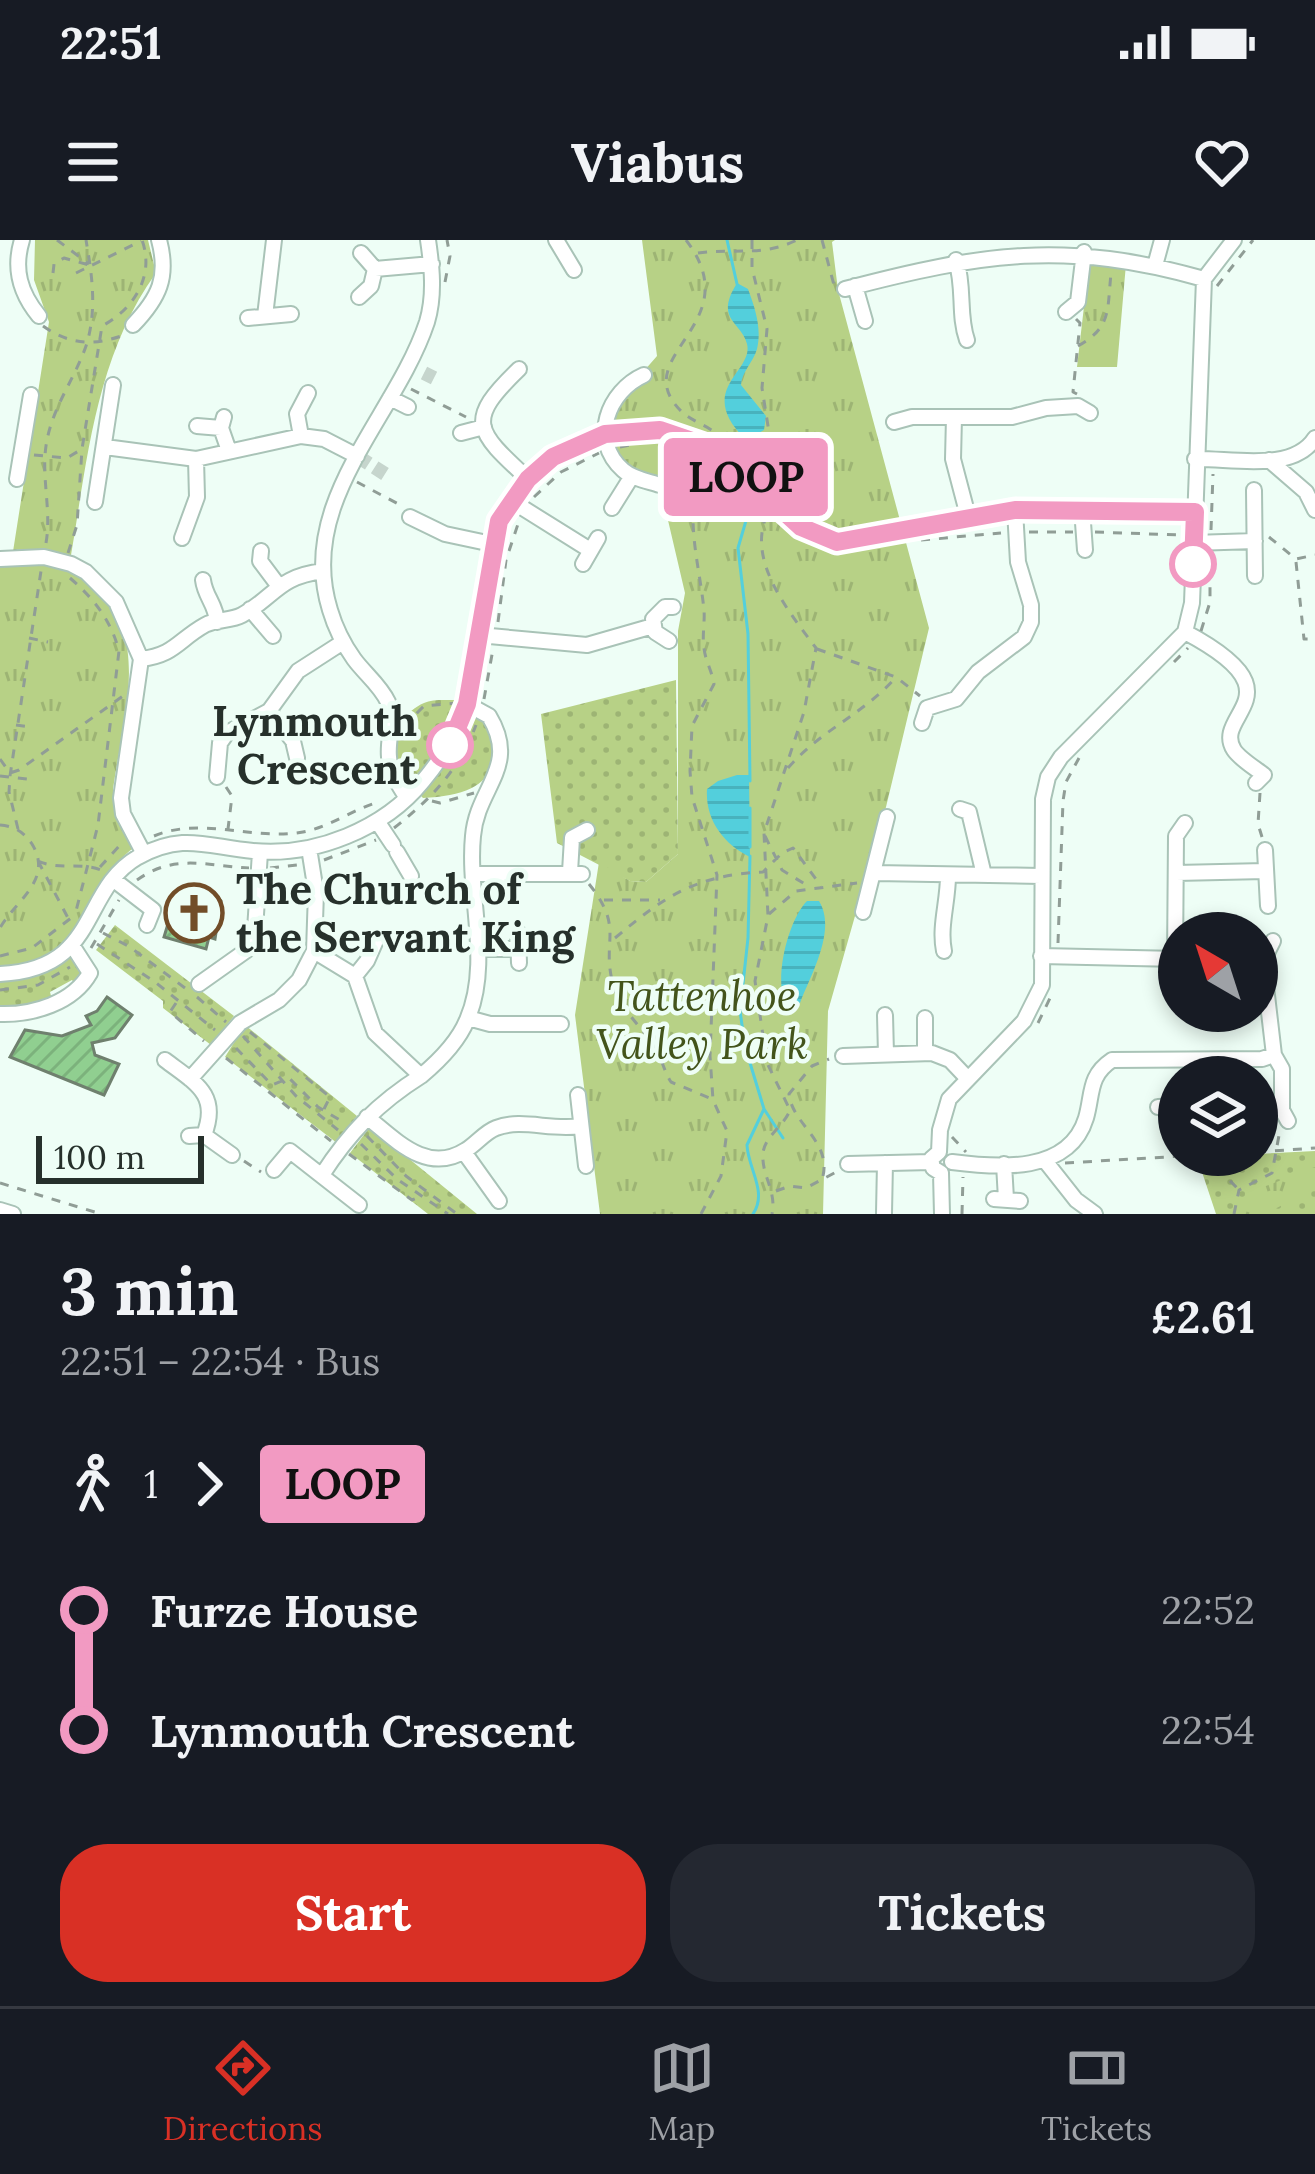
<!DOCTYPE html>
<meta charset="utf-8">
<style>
:root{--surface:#171b24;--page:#242831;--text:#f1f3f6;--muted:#9ea1a6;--line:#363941;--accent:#d93025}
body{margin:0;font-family:Lora,serif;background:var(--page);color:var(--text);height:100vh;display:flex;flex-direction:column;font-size:45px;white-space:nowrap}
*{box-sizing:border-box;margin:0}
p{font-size:39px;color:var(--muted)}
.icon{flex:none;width:66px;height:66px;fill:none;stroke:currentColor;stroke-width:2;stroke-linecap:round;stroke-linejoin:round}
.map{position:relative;height:974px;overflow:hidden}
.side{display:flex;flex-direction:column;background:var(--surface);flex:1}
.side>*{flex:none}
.badge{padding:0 24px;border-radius:9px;font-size:42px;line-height:78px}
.needle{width:78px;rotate:321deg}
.controls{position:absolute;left:1158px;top:672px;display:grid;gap:24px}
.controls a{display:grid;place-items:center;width:120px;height:120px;border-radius:50%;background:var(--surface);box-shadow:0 6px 18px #0003;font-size:60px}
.scale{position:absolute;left:36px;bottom:30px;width:168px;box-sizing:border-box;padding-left:12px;border:6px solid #26302b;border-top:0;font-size:33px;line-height:42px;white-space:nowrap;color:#26302b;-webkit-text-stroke:9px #eefef6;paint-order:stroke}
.map>.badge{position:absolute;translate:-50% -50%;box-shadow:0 0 0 6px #fff}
.legs{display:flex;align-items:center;gap:18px;height:132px;padding:0 60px;font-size:39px}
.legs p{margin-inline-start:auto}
.headline{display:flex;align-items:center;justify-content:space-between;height:204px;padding:0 60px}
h1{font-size:66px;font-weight:800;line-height:90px}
.button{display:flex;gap:24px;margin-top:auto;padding:24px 60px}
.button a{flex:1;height:138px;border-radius:48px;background:var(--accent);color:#fff;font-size:48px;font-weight:800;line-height:138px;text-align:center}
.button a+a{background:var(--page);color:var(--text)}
ul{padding:0 60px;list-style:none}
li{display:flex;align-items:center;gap:42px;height:120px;font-size:45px}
li i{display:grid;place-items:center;width:18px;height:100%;margin:0 15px;background:currentColor}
li i::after{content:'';width:30px;height:30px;margin:-15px;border:9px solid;border-radius:50%;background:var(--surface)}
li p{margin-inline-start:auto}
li:first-child i{background:linear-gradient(#0000 50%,currentColor 0)}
li:last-child i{background:linear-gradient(currentColor 50%,#0000 0)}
.status{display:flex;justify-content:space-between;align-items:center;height:84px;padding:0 60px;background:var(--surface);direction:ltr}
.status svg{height:33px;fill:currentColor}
header{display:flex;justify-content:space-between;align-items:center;height:156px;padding:0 60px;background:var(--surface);font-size:54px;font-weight:800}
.tabs{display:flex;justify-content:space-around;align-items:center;height:168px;border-top:3px solid var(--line);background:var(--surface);font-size:33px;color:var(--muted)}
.tabs a{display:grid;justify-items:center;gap:6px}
.tabs .selected{color:var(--accent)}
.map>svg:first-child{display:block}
.grass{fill:url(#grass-dots)}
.park{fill:url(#park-tufts)}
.water{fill:url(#water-rules)}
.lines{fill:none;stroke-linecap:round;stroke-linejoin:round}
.stream{stroke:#53cfdc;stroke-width:3}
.building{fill:url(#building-hatch);stroke:#6f806e;stroke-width:3}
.minor-tunnel{stroke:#c6d5cd;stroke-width:14;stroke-dasharray:14 7;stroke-linecap:butt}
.minor-casing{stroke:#a9c3b7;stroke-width:18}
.path{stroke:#909d96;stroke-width:3;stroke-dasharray:9 9;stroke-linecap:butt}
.minor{stroke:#fff;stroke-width:14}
.line-1-casing{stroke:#fff;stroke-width:27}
.line-1{stroke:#f29ac2;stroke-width:18}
.stop-1-dot{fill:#fff;stroke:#f29ac2;stroke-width:6}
.labels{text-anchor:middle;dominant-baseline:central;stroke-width:9;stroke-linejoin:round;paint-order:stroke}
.stop-label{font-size:42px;font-weight:bold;fill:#26302b;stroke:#eefef6;text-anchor:end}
.poi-label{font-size:42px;font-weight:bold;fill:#26302b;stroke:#eefef6;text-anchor:start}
.park-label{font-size:42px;font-style:italic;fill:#43541b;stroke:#eefef6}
</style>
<div class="status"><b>22:51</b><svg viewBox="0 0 49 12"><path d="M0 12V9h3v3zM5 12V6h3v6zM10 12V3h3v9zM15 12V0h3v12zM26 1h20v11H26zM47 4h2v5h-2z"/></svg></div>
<header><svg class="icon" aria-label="menu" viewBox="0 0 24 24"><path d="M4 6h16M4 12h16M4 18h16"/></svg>Viabus<svg class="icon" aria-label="heart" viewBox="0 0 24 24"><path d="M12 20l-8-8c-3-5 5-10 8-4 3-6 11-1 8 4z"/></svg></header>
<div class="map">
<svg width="1315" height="974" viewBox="0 0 1315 974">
<defs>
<pattern id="grass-dots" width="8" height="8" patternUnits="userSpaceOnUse" patternTransform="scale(3)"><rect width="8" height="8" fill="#b7d186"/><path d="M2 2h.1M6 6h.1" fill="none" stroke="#9db474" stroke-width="1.8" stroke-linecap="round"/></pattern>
<pattern id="park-tufts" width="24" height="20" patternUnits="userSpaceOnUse" patternTransform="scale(3)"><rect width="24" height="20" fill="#b7d186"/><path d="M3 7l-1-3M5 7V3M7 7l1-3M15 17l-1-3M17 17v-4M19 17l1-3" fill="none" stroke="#9db474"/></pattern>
<pattern id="water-rules" width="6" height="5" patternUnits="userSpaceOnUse" patternTransform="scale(3)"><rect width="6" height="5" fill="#53cfdc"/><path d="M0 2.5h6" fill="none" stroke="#48b2bd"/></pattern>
<pattern id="building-hatch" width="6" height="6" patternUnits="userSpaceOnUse" patternTransform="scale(3)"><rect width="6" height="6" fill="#90cf90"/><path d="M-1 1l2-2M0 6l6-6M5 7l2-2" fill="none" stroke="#7cb27c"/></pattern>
</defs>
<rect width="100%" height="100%" fill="#eefef6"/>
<path class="grass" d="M676,440L678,614L646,642L630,641L557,603L541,474Z
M454,460L485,477C507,537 481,555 423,558C415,549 402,539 397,528C386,504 400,473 424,463C432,459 445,460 454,460Z
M115,685L234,776L211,805L163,768V761L96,710Z
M72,714L85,735L77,747L72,740L50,752L52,760L0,768V739C29,738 48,730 72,714Z
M245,785L357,876L337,903L225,817Z
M370,887L477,974H428L350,913Z
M1315,911V974H1216L1197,917Z"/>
<path class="park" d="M35,0H148L156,33C94,119 87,225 69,327C79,334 92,340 100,349C150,403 122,484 113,549L117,568L135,607C77,647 100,725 0,729V322L12,318L49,82L34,40Z
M642,0H835L832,2L838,50L929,388L886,567L828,771L823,974H600L575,775L599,622L630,641L646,642L678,614V391L685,353L660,246L615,221L609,171L657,116Z
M1089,23L1126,24L1117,127H1077Z
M1303,925L1315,928V948L1265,974H1245L1243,968L1247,953L1279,941Z"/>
<path class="water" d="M737,43L748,49C755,68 762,88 757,109C753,123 742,131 741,145L766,176L764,190L746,200C694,149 754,132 747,104C741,81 714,80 737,43Z
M737,535H749L750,617C723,604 705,579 707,549L718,541Z
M807,661H819C837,690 811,734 800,763L789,770C771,748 787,681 807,661Z"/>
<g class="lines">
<path class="stream" d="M727,0L737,44
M750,541L748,394L738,308L750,267
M750,607V568
M743,792L740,771L748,698L750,616
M747,813L764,869L747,905C748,929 768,952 753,974
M764,869L783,898"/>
</g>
<path class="building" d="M186,646L215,654L221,661L215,699L209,697L206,709L164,697L174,664L181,666Z
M107,757L132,775L115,798L92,803L95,815L119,824L104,855L10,817L25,790L62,796L91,785L86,776L97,771Z"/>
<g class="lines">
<path class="minor-tunnel" d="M424,133L434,138
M357,216L385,234"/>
<g class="minor-casing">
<path id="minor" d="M22,0C13,29 20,53 39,76
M556,0L574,30
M956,20C965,48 958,75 967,100
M1156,22L1162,0
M375,29L432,24
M855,46L865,81
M845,49C982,13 1066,0 1204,39
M359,57L371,46L375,29L361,13
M1066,72L1078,62L1084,12
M265,76L274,0
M248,78L291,74
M133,85C159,58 169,37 159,0
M519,129C465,181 475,190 528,239
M644,135C608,151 589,200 623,230C633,239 648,241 660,245
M390,158L408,167
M224,177L221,188L229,211
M954,177L953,219L968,276
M894,182L912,177H1012L1046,168L1078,166L1090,173
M197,186L221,188
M461,193L484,187
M301,196L297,174L308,153
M105,207L196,219L301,196L324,199L357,216
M1195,219C1231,218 1293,233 1315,198
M1269,220L1306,252L1315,270
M17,239L31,155
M1254,250L1255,336
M510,260L590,310
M95,262L113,145
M612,268L632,236
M1082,269L1085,310
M410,277L445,294L492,304
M182,298L197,257L196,219
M1193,303L1255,301
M261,311L260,321L278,345
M0,319L44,317L71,324L86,332L116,362L141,419L121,558L123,574L144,614
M583,324L598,298
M203,340C205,357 216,364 217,382
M250,369L273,396
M1185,392C1304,455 1211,474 1234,510C1240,519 1255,528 1264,535L1256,543
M479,395L587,405L653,386
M669,401L655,392L653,379L665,367H673
M141,419C175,415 178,400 205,385C216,379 231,381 242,375C276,356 277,337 323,331
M269,471L293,501L297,518
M922,483L927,468L956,459L978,432L1024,397L1031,382V365L1018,322L1015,270
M217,537L220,503L227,493L269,471L298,431L343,402
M407,558C399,546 390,532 389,517C387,498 396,481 388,462C380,445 365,434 354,419C344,405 335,387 330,370C296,261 395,178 427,82C435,55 432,27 428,0
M960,569L969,572L984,635
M377,581L393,605
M309,608L316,652L314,711L355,736L375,793L421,836C439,821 458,802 467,780C492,723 467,655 473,596C477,547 520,527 489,476L467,464
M1265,610L1268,666
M397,612L411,636
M570,632L572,598L587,590
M875,633L1041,636
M1176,633L1265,631
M473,634H582
M114,640L153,670L147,685
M863,672L887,577
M518,692L519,723
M478,709H518
M944,711C939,687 948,662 948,636
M1041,716L1179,719
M1175,719L1176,596L1185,583
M1257,721H1263L1273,701
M1263,721L1274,815L1282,829V870L1288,881
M0,734C101,729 79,651 138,617C184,592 207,607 253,611C315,617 384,589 423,541C442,518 460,492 467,462C492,367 469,248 581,202C664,167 716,208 775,262C792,278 809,298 834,302C860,306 889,294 914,288C947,280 980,273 1013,270C1073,265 1135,271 1195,272
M355,736L367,721L378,696
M199,744L247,710L255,690L260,612
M0,774C33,775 73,763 90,733L72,705
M885,775L886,814
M468,778L490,784H561
M925,778V813
M843,816L932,813L950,820L968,839
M165,820C195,843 220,854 204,895
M190,839L240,783L279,760L299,740L314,711
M578,855L586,926
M1158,867L1179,866
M367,877C396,900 427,935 466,910C476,904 485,892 496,888C522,878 551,891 581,886
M189,896L204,895L232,915
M464,912L499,961
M952,922C998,928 1069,934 1086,878C1093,854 1088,836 1112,820L1262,819L1274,815
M1046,922L1076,960L1095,974
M848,924L931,922
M1004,924L1006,959
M274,930L290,911L359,965
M941,933L933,928L931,919L939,912L940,890L949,859L1024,781L1042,745L1043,559L1048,537L1061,517L1185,392L1192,363L1204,39L1234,0
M941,933L942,974
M322,935C349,893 378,863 421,836
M994,959L1020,961
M0,970L13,974
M884,973L885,923"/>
</g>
<path class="path" d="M57,0L89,24
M686,0C751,85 625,115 681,171C690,180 703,184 713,191L716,202
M752,0V28L767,89L762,148L774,224L784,254
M822,0L834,45
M698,13C736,8 762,17 797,0
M53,33L54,24L64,18L89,25
M76,33L141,1
M445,42L450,16L447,0
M1217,46L1253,0
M1076,79L1080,83L1073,152L1077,154
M43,86C70,105 94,106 124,95
M1078,106C1112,87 1107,70 1111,34
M411,149L466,177
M620,207L640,203
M34,215L67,218L82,209
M357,242L402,266
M534,257L561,232L599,213
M767,275C746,321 790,373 816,408L804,472L764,593L768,676L755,741L767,823L790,870C784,886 765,896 763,913C761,935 777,951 772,974
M1211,290L1213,234
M1029,292H1073
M1095,292L1181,295
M1269,297L1296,319L1315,315
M921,300L1001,293
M46,303C52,269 40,235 47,200C54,164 76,137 87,103C97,68 92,35 86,0
M68,313L77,285L82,209L102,86C134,69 155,36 142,0
M1296,322L1304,399H1315
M70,338C94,359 111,380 119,411L98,585L75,675
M498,382L506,320L519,281
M1201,391L1210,362V312
M29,398L48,402
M817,409L896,437L920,456
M1174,422L1188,408
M484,459L493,409
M16,485L31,487
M404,486L424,466L457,463
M0,519L10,533L19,530L123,456
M788,528C822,489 864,474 896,437
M0,536L35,540
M226,547L232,556L228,589
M1260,553L1258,584L1262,597
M432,561L440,563L474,553
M0,585C14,586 24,592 32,604C54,640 15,661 0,688
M394,588C431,559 459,530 476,485
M18,589L9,552L10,536L41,331
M154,596C202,576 253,601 303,592C330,587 357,567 380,562
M765,596L782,630L808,646
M324,620L376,600
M38,621L68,678
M38,621C60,631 83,621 103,631
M100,627L122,603
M270,628L297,625
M137,640C175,613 206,626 249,628
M589,644C625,689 601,700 613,744C620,770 641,785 655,808C662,819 664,831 671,842L712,859
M604,660H660
M769,674L796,651L857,643
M103,693L130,707L189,751
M615,698C665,656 696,635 763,632L782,613L793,608L821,646
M1058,703L1063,561L1066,542L1079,518
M97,704L155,742L215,790
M91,708L119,660
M0,716L32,708L75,675
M0,750L38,745L70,727
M197,757L226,782
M176,763L170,772L204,801
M1038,783L1052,754
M250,792L330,857L324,869
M243,796L296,856L338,890
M236,808L272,845L289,838L318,867L343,882
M226,818L331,901
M367,896L406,936L457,974
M952,897L966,912
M361,904L397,939L448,974
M1257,912L1315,908
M349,914L412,960L419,957
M1205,915L1238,949
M244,921L261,932
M1065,923L1200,915
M823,936C831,901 792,884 789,854L812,826L829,819
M0,943L101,974
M776,951L790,946L806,948L838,931
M701,974L721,936L727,891L713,860L710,816L717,635L692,557L690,531L692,486L714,444C712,431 705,420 704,408C702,395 705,382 704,370C699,320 681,268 706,221
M962,974L963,937
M1234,974L1239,950L1272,933L1280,890"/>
<use href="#minor" class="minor"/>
</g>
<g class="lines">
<g class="line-1-casing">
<path id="line-1" d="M450,505L467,464L499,281L528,239L553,217L605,194L660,190L704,205L721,214L801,287L837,302L1015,270L1195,272L1193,324"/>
</g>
<use href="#line-1" class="line-1"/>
</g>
<defs>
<g id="church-ring" transform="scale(3)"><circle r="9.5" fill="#eefef6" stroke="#724d28" stroke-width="1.5"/><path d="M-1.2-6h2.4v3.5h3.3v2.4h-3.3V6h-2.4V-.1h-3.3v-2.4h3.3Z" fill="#724d28"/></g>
</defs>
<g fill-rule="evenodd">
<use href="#church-ring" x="194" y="673"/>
</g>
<g class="stop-1-dot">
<circle cx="1193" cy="324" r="21"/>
<circle cx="450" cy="505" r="21"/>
</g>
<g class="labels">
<g class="stop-label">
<text x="417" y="481">Lynmouth<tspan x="417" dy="48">Crescent</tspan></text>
</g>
<g class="poi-label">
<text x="236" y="649">The Church of<tspan x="236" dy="48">the Servant King</tspan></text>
</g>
<g class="park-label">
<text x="702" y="756">Tattenhoe<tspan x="702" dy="48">Valley Park</tspan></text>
</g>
</g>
</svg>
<div class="controls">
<a><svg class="needle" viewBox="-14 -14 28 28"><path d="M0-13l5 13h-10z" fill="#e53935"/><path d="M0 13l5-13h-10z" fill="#9ea1a6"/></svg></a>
<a><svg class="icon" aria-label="layers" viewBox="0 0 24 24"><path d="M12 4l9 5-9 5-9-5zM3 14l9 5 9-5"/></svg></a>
</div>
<div class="scale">100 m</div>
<b class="badge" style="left:746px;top:237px;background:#f29ac2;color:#111">LOOP</b>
</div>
<section class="side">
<div class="headline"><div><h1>3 min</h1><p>22:51 – 22:54 · Bus</p></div><b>£2.61</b></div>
<div class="legs"><svg class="icon" aria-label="walk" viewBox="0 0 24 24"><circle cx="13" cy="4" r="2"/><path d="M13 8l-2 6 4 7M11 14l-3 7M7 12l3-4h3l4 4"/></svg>1<svg class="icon" aria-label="forward" viewBox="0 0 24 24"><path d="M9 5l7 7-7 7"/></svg><b class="badge" style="background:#f29ac2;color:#111">LOOP</b></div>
<ul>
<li><i style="color:#f29ac2"></i><b>Furze House</b><p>22:52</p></li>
<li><i style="color:#f29ac2"></i><b>Lynmouth Crescent</b><p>22:54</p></li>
</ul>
<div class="button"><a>Start</a><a>Tickets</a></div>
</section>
<nav class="tabs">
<a class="selected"><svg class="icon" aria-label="directions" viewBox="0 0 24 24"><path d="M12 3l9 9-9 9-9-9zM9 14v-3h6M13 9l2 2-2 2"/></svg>Directions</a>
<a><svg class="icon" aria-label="map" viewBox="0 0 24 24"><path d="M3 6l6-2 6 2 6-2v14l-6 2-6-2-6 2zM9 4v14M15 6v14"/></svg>Map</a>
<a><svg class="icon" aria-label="tickets" viewBox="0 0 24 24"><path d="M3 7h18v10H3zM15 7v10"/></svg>Tickets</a>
</nav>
